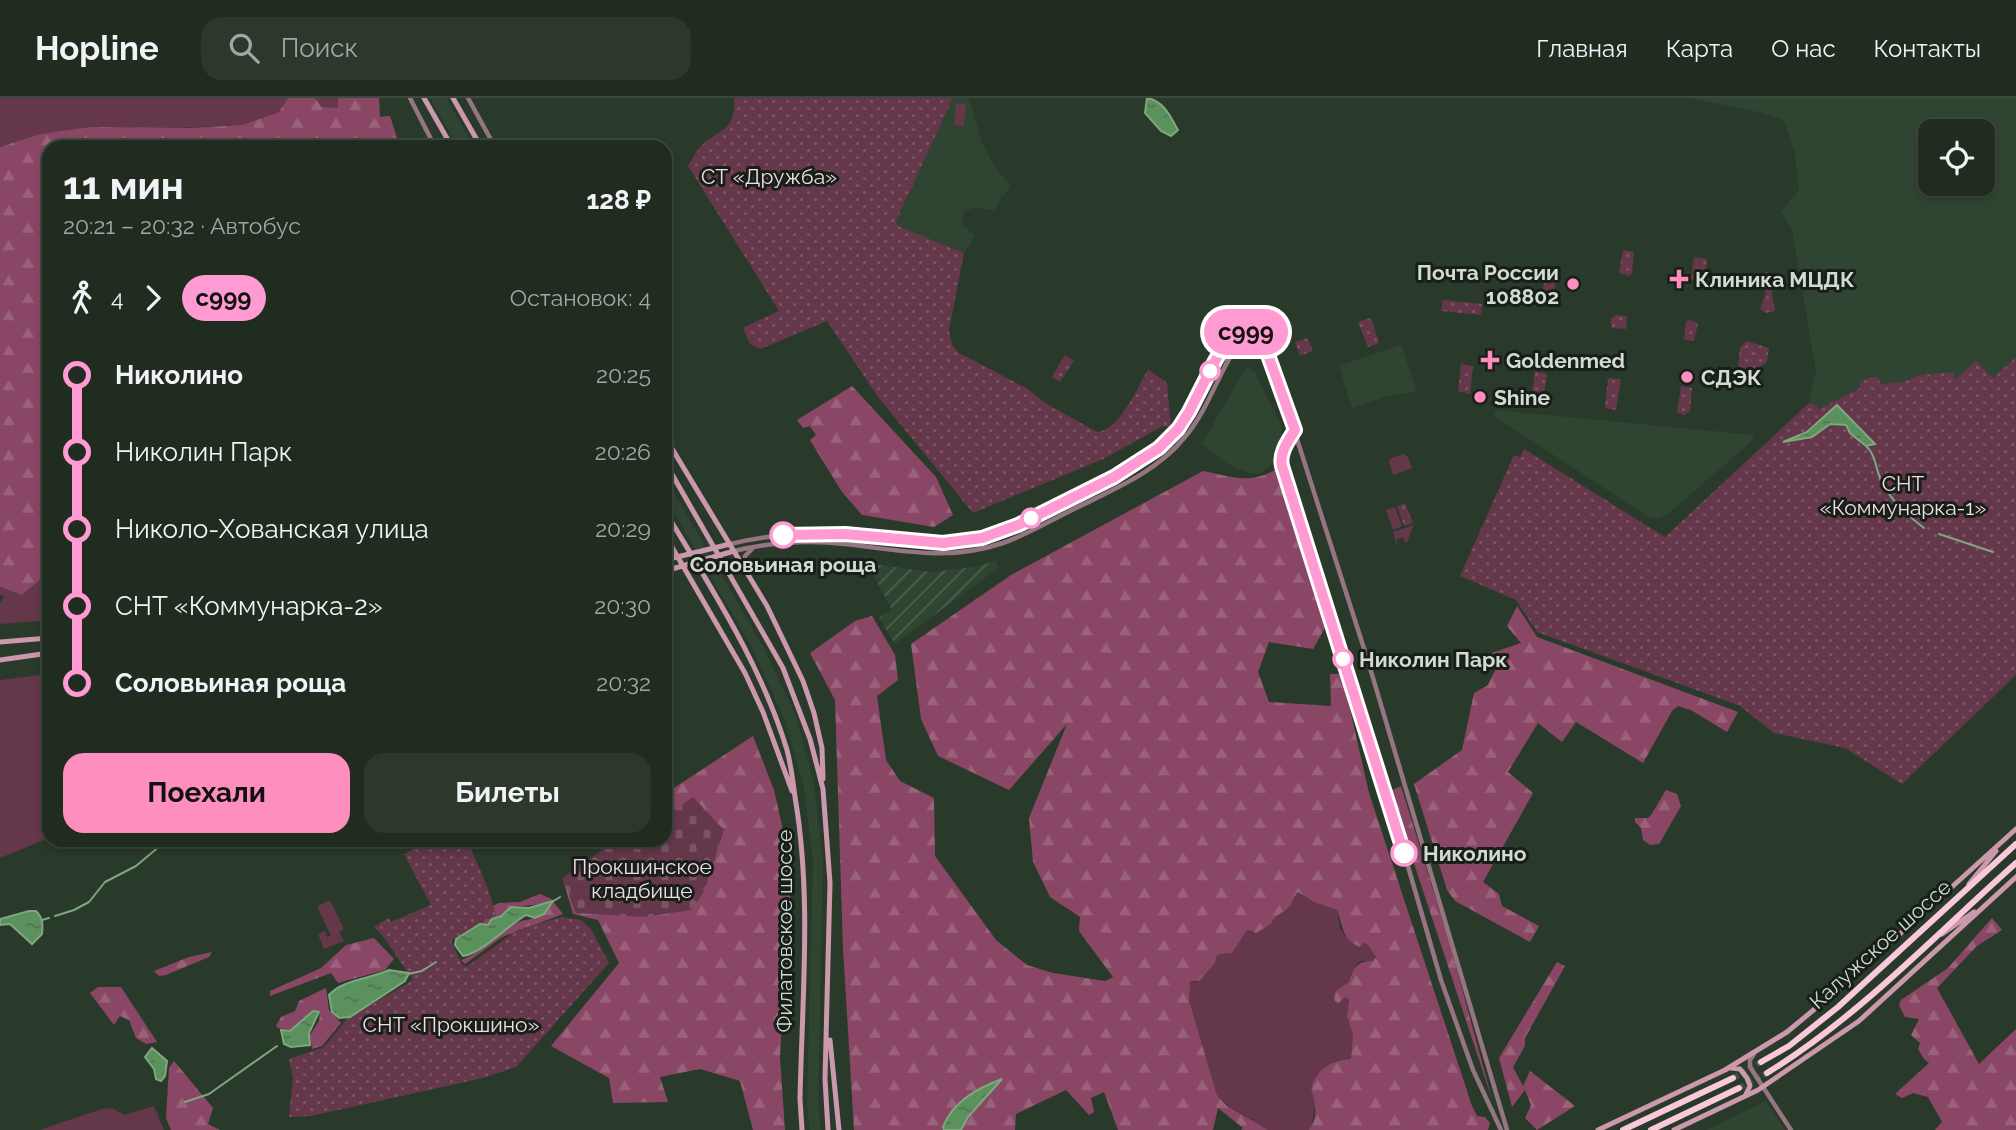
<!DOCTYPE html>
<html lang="ru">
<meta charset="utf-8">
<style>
:root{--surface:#202c20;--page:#2d382d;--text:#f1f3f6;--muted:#a2a7a5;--line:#3d483e;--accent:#fd8ebe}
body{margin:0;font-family:Raleway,sans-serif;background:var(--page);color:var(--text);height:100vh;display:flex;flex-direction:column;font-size:26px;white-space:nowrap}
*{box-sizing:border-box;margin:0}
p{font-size:23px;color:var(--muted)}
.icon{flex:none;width:38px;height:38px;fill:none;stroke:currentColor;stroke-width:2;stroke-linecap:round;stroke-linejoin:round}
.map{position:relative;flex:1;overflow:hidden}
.sheet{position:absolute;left:42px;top:42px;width:630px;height:707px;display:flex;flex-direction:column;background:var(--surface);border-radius:21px;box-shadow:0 4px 10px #0003,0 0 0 2px var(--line)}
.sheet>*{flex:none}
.badge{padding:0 14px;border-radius:23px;font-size:24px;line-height:46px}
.tools{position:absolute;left:1918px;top:21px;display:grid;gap:14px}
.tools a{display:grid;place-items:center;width:77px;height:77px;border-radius:14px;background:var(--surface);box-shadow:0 4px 10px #0003,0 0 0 2px var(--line);font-size:35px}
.map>.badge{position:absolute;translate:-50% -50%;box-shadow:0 0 0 4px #fff}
.legs{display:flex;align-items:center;gap:10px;height:77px;padding:0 21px;font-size:23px}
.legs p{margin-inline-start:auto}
.head{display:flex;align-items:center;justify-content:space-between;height:119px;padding:0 21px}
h1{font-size:38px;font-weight:700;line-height:52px}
.button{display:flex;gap:14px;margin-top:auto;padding:14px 21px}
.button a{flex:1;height:80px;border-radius:21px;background:var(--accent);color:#111;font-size:28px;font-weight:700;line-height:80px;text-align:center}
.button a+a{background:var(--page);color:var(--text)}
ul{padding:0 21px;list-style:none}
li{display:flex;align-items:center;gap:24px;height:77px;font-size:26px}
li i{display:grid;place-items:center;width:10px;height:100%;margin:0 9px;background:currentColor}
li i::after{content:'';width:18px;height:18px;margin:-9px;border:5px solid;border-radius:50%;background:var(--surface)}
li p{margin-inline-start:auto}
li:first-child i{background:linear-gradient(#0000 50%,currentColor 0)}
li:last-child i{background:linear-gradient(currentColor 50%,#0000 0)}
header{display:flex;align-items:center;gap:42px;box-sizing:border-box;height:98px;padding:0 35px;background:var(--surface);border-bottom:2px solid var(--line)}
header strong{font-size:33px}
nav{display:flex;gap:38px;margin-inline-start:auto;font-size:24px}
.search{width:490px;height:63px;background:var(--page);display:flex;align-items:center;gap:18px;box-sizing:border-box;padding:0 24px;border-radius:21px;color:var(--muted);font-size:26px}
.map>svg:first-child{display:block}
.built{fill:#304531;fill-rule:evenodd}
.industrial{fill:url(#industrial-furrows)}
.grass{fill:#65374b}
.forest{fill:url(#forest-firs)}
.cemetery{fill:url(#cemetery-stones)}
.park{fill:url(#park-dots)}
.water{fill:url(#water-ripples);stroke:#7ea780;stroke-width:2}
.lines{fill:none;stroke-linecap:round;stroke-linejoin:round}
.stream{stroke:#7ea780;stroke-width:2}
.trunk-tunnel{stroke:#435243;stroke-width:6;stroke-dasharray:6 3;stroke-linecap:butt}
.tertiary{stroke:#957581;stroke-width:4.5}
.secondary{stroke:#cb98ac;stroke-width:5}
.trunk{stroke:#f9c8db;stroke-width:6}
.line-1-casing{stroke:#fff;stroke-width:16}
.line-1{stroke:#ff9ad2;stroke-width:10}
.poi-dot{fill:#fd8ebe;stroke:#181f18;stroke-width:2.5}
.stop-1-dot{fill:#fff;stroke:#ff9ad2;stroke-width:3.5}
.labels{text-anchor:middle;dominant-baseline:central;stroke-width:6;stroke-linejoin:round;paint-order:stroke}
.park-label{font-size:21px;fill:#f2dde5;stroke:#181f18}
.poi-label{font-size:21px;font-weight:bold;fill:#d1dbd1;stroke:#181f18;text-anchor:start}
.stop-label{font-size:21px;font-weight:bold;fill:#d1dbd1;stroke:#181f18;text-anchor:start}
.street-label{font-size:21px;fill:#d1dbd1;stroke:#181f18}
</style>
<header>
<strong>Hopline</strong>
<div class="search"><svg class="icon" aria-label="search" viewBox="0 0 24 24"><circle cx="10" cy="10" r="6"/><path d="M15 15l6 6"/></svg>Поиск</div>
<nav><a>Главная</a><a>Карта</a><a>О нас</a><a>Контакты</a></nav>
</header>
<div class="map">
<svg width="2016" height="1032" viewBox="0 0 2016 1032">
<defs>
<pattern id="industrial-furrows" width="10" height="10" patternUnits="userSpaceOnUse" patternTransform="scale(1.75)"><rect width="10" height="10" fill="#304531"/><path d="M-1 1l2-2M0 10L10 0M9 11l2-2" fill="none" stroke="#4d5f4e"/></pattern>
<pattern id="forest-firs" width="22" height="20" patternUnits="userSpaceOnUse" patternTransform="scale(1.75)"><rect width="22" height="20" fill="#8a4765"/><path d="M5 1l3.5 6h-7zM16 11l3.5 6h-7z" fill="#99617a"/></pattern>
<pattern id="cemetery-stones" width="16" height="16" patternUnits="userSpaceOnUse" patternTransform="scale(1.75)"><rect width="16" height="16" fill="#65374b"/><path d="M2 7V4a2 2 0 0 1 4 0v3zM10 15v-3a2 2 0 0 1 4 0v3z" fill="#7a5364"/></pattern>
<pattern id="park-dots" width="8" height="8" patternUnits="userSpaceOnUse" patternTransform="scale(1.75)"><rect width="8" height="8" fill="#65374b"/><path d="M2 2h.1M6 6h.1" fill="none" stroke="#7a5364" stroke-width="1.8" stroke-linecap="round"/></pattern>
<pattern id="water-ripples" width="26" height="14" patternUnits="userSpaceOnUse" patternTransform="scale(1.75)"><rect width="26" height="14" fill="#5b915d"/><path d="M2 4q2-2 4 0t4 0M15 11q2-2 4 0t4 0" fill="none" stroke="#517552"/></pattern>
</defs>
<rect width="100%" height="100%" fill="#2a3a2a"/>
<path class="built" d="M430,0H446L474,49H458Z
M953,0H969L982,45L994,67L1010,88L1004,97L1000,98L1001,101L994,113L976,109L963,114L962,127L975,138L964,155L898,128L896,123Z
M1690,0H2016V259L1993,280L1955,283L1954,275L1920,277L1903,284L1880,286L1879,280L1819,311L1816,307L1809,305L1816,273L1792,131L1781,113L1799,92L1795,56L1784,22L1759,14ZM1930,33H1983V86H1930Z
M1401,247L1416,290L1415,294L1388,298L1352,310L1339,268Z
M1246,269L1254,273L1281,327V345L1273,365L1260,375L1251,376L1226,365L1202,346Z
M1495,312L1753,337V342L1669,415L1659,420H1650L1494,318Z
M665,379L762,547L796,618L814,686L823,762L818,1006L821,1032H810L807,1006L813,764L804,690L785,623L754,553L665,399Z
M1766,1003L1785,1032H1707Z"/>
<path class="industrial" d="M995,463L998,470L895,546L879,520L892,512L867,465L931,474L975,469Z"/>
<path class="grass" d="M0,0H288L279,14L242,27L40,36L0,49Z
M315,0H338L339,11L322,9Z
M956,5L966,6L964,28L954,27Z
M1404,356L1408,359L1412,370L1393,377L1389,364L1391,360Z
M1395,409L1402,428L1393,432L1386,412Z
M1414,427L1407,444L1405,445L1403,439L1397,441V448L1393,434Z
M49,474V522L0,526V505L4,499L0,496V489L22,497Z
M49,576V740L0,760V582Z
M1298,794L1310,802L1337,812L1340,830L1345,838L1368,847L1376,859L1373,863H1361L1357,866L1349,884L1337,891L1335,903L1338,905L1346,898L1349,902L1348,922L1353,937L1351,961C1332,961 1317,971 1311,989L1315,1005L1312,1029L1310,1032H1268L1226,1006L1217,997L1189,902L1188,886L1190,883L1196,884L1215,865L1217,857L1228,856L1247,832L1253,835L1291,806L1293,798Z
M330,802L344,831L339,834L344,843L324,851L318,836L325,833L327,839L331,838L317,808Z
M154,1008L164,1032H39L105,1010L114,1011L124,1017Z"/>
<path class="forest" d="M288,0H315L322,9L338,10V0H379L380,19L390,18L399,46L393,49H49V474L22,497L0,489V49L40,36L91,29L188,30L242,27L279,14Z
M852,288L936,379L953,417L934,429L862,417L842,394L810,342L816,337L810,328L803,330L797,322Z
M1278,370L1301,437L1326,528L1313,551L1269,544L1258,574L1269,604L1331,608L1330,576H1342L1369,695L1472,1008L1477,1018L1485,1019L1490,1025L1488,1032H1309C1319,1019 1315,1004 1311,990C1317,970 1332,962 1351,961L1353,937L1347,918L1349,902L1346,899L1338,905L1335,903C1332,891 1341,890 1349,884C1354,869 1357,863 1373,863L1376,859L1368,847L1364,845L1360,849C1342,842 1343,828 1337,812L1314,804L1298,794C1292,799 1294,804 1289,809C1281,817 1276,815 1271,826L1256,835L1247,832L1232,855L1217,857L1215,865L1199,883H1190L1189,902L1217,997L1226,1007L1268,1032H1241L1243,1030L1218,1010L1213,1032H1118L1104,994L1091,1000L1094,1014L1089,1017L1066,992L1016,1016L1015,1032H854L843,850L835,602L810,555L855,523L872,518L895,557L898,582L877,598L886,662L900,683L934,700L935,758L996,842L1027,867L1053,875L1105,883L1113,879L1079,833L1080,819L1050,799L1033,764L1029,720L1067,626L1009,692L938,658L921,621L911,546L1011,477L1203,373C1233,379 1251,387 1278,370Z
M1517,508L1537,539L1738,614L1727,634L1691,612L1678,608L1672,613L1643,665L1576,624L1562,644L1538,625L1508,674L1533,695L1483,784L1499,796L1502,808L1539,828L1530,844L1455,803L1447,792L1414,686L1462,652L1474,595L1488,587L1497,568L1486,557L1521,545L1507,528Z
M753,638L774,692L783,732L791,808L787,906L782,923L780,959L785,1032H753L740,983L700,971L660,979L668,1004L613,1005L609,980L551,948L619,865L598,822L573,816L564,785L574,776L665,742V696Z
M1401,688L1451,850L1492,1001L1390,693Z
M1666,692L1677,696L1681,708L1659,746L1650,747L1643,742L1641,730L1635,724V720H1648L1651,717Z
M540,796L551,801L563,816L502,839L465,866L461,862C486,853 492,837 513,826C523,821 535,822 545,816L542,806L510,809L500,817L492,820L488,827L479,825L484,812L499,805L520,804Z
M1992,820L2002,832L1977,848L1937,890L1979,966L2016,931V1032H1935L1942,1024L1928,999L1913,995L1902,1000L1895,996L1929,965L1924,961L1918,951L1920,945L1911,937L1919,921L1905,919L1899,907L1901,902L1948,870Z
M374,840L394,861L385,872L338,885L331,875L270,898V893L321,870L346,847Z
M212,854L209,859L166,877L159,878L154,873L189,859Z
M1557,864L1565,868L1525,940V948L1513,969L1523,988L1530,973L1575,1008L1537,1032L1525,1020L1531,1007L1525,992L1512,1009L1499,960Z
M98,889H121L157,944L146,946L136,940L129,922L120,918L114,927L90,895Z
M326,890L329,912L341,925L322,948L312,951L310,937L319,923L320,914L313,912L290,932L278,930L276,928L281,919L295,913L299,903Z
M174,963L213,1010L208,1026L220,1032H171L166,1020L169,970Z"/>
<path class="cemetery" d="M693,699L724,732L704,794L691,812L644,819L576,815L562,780L617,742H665V718Z"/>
<path class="park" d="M734,0H953L896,123L898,128L964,155L949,232L952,247L959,255L1028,291L1045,305L1097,334C1120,332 1138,289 1148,271L1167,285L1171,330L1163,328L1103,361L973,415L878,299L827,223L760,251L750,246L743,230L779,213L688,68C692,62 696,53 701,48C720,30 736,34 734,0Z
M1623,152L1634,154L1632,175L1629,178L1619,175Z
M1694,159L1707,161L1705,181L1701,184L1691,181Z
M1765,174H1768L1775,213L1766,215L1760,211L1766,195L1763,183Z
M1545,176L1557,177L1554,194L1543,192Z
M1443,202L1482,206L1481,217L1441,213Z
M1616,217L1627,218L1626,231L1611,230V221Z
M1371,220L1379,245L1368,249L1358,224Z
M1689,222L1698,225L1694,243L1686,242L1684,240L1686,224Z
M1308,240L1313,253L1300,258L1295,244Z
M1746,243L1769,250L1767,264L1756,272H1743L1738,267L1740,250Z
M1065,257L1074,263L1060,284L1052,279Z
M2016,259V577L1902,686L1845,650L1774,635L1740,608L1537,534L1516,502L1460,478L1514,357L1520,359L1524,351L1665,439L1809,305L1816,307L1819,311L1860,290V284L1871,279L1879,280L1880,286L1903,284L1920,277L1954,274L1955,282L1976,263L1993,280Z
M1461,266L1473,268L1470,296L1458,293Z
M1535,273L1547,276L1543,304L1531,302Z
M1608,280L1621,281L1616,312L1605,310Z
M1681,288L1692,290L1690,313L1684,317L1677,314Z
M1405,405L1413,425L1404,428L1397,408Z
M430,742H467L487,788L496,817L451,843L462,866L466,869L519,831L562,819L581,822L591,831L609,865L516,969L483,980L311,1018L289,1019L293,980L289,961L324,949L347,921L413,882L382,837L374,829L388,820L391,824L431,807L404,756Z"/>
<path class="water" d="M1147,0C1164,3 1170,18 1178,32L1171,38L1161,33L1145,15Z
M1837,307L1875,346L1866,348L1850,335L1846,327L1830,326L1812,339L1783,344L1807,334Z
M553,803L544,816L535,820L526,817C507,828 481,856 463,858L455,847L456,841L480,826L488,827L492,821L501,818L511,809L529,810Z
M29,813H36C43,820 43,827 42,836L32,846L10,826L0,827V821Z
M389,872L409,875L405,883L350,919L339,920L332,914L329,897C342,882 370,881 389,872Z
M313,913L319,914L309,935L310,947L291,949L284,946L281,932L290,933Z
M152,950L167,963L165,978L161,983L156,981L154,971L145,959Z
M1002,981L968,1019L961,1032H944L943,1029C953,1003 978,990 1002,981Z"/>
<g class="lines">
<path class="stream" d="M1866,348C1877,358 1875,372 1882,384C1892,404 1907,417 1924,430
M1939,436L1993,454
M552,804L560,799
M55,818L74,812L89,804L105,784L136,768L167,742
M42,822L49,820
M408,876L422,873L436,864
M185,1004L209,996L277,948"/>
<path class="trunk-tunnel" d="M1733,980L1761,964
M1739,990L1767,975"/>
<path class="tertiary" d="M410,0L435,49
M468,0L495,49
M1294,333C1287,344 1279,355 1282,368L1396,727L1441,882L1473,972L1501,1032
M730,446C768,437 805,434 843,436C902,439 941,451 999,435C1026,424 1051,411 1077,398C1112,380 1154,363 1178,330C1202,298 1215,260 1237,227L1265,252L1288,313L1368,563L1507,1032
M734,453C771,444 808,442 845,446C873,449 901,454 930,455C954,456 979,453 1003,445C1026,437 1048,424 1070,413C1110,393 1156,375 1185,339C1211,308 1221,266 1246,234
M665,459L669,444
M744,469L745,458L753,450
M1754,956L1750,962V969L1791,1032"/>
<path class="secondary" d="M424,0L452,49
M453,0L481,49
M665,339L767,508L803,583L814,615L822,650L823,681
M665,364L783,570L810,641L823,691L830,785L825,981L828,1032
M665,413C711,490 761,566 787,652C791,667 793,684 795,699C812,798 802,901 800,1001L802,1032
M665,437L745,575L763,614L792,693
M665,462L730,446
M665,473L734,453
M0,544L49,540
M0,562L49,555
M1969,786L1996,753
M1942,836L1974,814
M830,942L839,1032
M1731,970L1740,971L1747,980L1750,988L1746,996
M1598,1032L1725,972L1787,934L1840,890L2016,731
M1674,1032L1758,992L1859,923L2016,779"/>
<path class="trunk" d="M1761,964L1789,948L1838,909L2016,746
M1767,975C1860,918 1935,837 2016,765
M1623,1032L1733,980
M1651,1032L1739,990"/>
</g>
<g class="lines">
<g class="line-1-casing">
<path id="line-1" d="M783,437L845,436L943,445L982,440L1018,427L1114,379L1159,350L1178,331L1189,314L1215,263L1237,227L1256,242L1268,257L1295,332C1288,343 1279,355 1282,368L1404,755"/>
</g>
<use href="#line-1" class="line-1"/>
</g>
<g class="poi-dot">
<path d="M1675.5 170.5h7v7h7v7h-7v7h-7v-7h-7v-7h7z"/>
<circle cx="1573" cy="186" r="7"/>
<path d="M1486.5 251.5h7v7h7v7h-7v7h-7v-7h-7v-7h7z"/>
<circle cx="1687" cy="279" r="7"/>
<circle cx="1480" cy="299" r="7"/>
</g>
<g class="stop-1-dot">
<circle cx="1210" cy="273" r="9"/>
<circle cx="1031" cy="420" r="9"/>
<circle cx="783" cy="437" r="12"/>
<circle cx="1343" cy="561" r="9"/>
<circle cx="1404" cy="755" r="12"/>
</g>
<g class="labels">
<g class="park-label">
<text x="769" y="78">СТ «Дружба»</text>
<text x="1903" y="385">СНТ<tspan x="1903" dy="24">«Коммунарка-1»</tspan></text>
<text x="642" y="768">Прокшинское<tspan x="642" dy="24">кладбище</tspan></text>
<text x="451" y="926">СНТ «Прокшино»</text>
</g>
<g class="poi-label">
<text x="1559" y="174" text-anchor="end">Почта России<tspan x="1559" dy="24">108802</tspan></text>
<text x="1695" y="181">Клиника МЦДК</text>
<text x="1506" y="262">Goldenmed</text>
<text x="1701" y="279">СДЭК</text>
<text x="1494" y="299">Shine</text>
</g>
<g class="stop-label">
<text x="783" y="466" text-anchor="middle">Соловьиная роща</text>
<text x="1359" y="561">Николин Парк</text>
<text x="1423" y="755">Николино</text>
</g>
<g class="street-label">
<text transform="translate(784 833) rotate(-90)">Филатовское шоссе</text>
<text transform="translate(1880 846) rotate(-42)">Калужское шоссе</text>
</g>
</g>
</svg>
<div class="tools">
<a><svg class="icon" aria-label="locate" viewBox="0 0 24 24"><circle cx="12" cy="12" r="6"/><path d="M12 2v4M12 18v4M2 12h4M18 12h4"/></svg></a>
</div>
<b class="badge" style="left:1246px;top:234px;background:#ff9ad2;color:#111">с999</b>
<section class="sheet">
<div class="head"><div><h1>11 мин</h1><p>20:21 – 20:32 · Автобус</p></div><b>128 ₽</b></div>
<div class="legs"><svg class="icon" aria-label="walk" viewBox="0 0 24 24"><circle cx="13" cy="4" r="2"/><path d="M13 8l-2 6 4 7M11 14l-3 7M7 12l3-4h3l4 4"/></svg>4<svg class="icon" aria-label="forward" viewBox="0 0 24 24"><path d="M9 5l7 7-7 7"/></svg><b class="badge" style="background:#ff9ad2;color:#111">с999</b><p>Остановок: 4</p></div>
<ul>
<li><i style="color:#ff9ad2"></i><b>Николино</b><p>20:25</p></li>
<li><i style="color:#ff9ad2"></i><span>Николин Парк</span><p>20:26</p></li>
<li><i style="color:#ff9ad2"></i><span>Николо-Хованская улица</span><p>20:29</p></li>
<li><i style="color:#ff9ad2"></i><span>СНТ «Коммунарка-2»</span><p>20:30</p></li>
<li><i style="color:#ff9ad2"></i><b>Соловьиная роща</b><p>20:32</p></li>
</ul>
<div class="button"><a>Поехали</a><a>Билеты</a></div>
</section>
</div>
